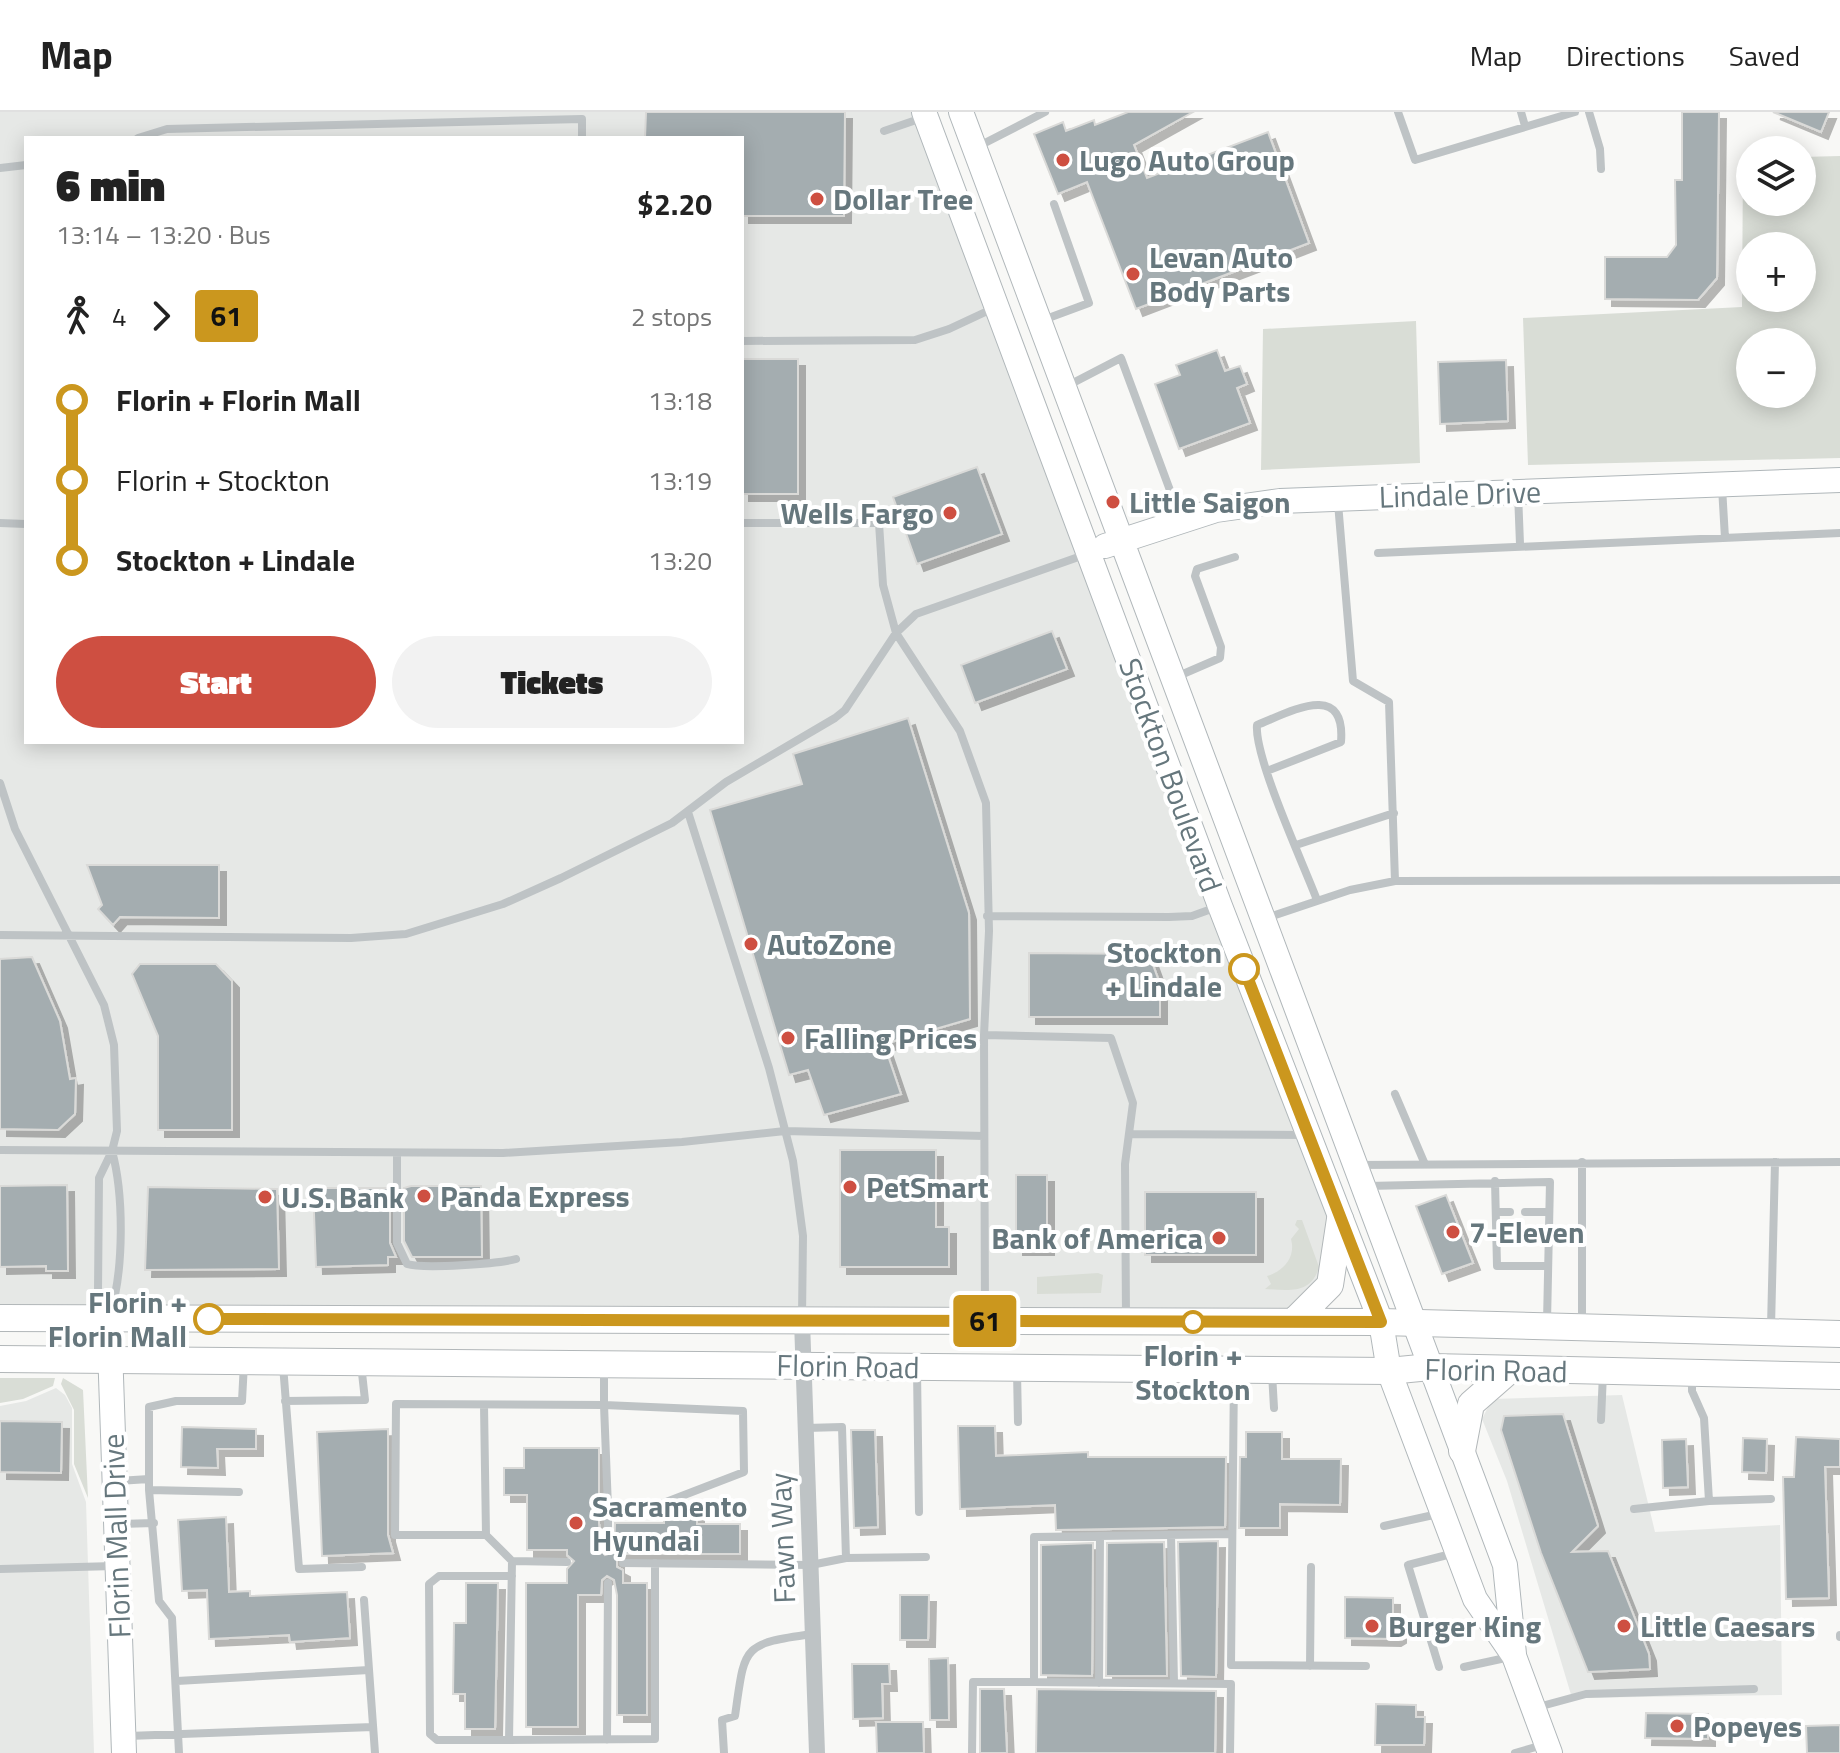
<!DOCTYPE html>
<meta charset="utf-8">
<style>
:root{--surface:#fff;--page:#f2f2f2;--text:#222;--muted:#767676;--line:#e0e0e0;--accent:#ce4f41}
body{margin:0;font-family:"Titillium Web",sans-serif;background:var(--page);color:var(--text);height:100vh;display:flex;flex-direction:column;font-size:30px;white-space:nowrap}
*{box-sizing:border-box;margin:0}
p{font-size:26px;color:var(--muted)}
.icon{flex:none;width:44px;height:44px;fill:none;stroke:currentColor;stroke-width:2;stroke-linecap:round;stroke-linejoin:round}
.map{position:relative;flex:1;overflow:hidden}
.side{position:absolute;left:24px;top:24px;width:720px;height:608px;display:flex;flex-direction:column;background:var(--surface);border-radius:0px;box-shadow:0 4px 20px #0003}
.side>*{flex:none}
.badge{padding:0 16px;border-radius:6px;font-size:28px;line-height:52px}
.buttons{position:absolute;left:1736px;top:24px;display:grid;gap:16px}
.buttons a{display:grid;place-items:center;width:80px;height:80px;border-radius:50%;background:var(--surface);box-shadow:0 4px 20px #0003;font-size:40px}
.map>.badge{position:absolute;translate:-50% -50%;box-shadow:0 0 0 4px #fff}
.legs{display:flex;align-items:center;gap:12px;height:88px;padding:0 32px;font-size:26px}
.legs p{margin-inline-start:auto}
.overview{display:flex;align-items:center;justify-content:space-between;height:136px;padding:0 32px}
h1{font-size:44px;font-weight:800;line-height:60px}
.primary-button{display:flex;gap:16px;margin-top:auto;padding:16px 32px}
.primary-button a{flex:1;height:92px;border-radius:48px;background:var(--accent);color:#fff;font-size:32px;font-weight:800;line-height:92px;text-align:center}
.primary-button a+a{background:var(--page);color:var(--text)}
ul{padding:0 32px;list-style:none}
li{display:flex;align-items:center;gap:28px;height:80px;font-size:30px}
li i{display:grid;place-items:center;width:12px;height:100%;margin:0 10px;background:currentColor}
li i::after{content:'';width:20px;height:20px;margin:-10px;border:6px solid;border-radius:50%;background:var(--surface)}
li p{margin-inline-start:auto}
li:first-child i{background:linear-gradient(#0000 50%,currentColor 0)}
li:last-child i{background:linear-gradient(currentColor 50%,#0000 0)}
header{display:flex;align-items:center;gap:48px;box-sizing:border-box;height:112px;padding:0 40px;background:var(--surface);border-bottom:2px solid var(--line)}
header strong{font-size:38px}
nav{display:flex;gap:44px;margin-inline-start:auto;font-size:28px}
.map>svg:first-child{display:block}
.built{fill:#e6e8e6;fill-rule:evenodd}
.green{fill:#d9ddd6;fill-rule:evenodd}
.building{fill:#a4adb0;stroke:#dadad8;stroke-width:2;filter:url(#shadow)}
.lines{fill:none;stroke-linecap:round;stroke-linejoin:round}
.secondary-casing{stroke:#b0b7ba;stroke-width:26}
.primary-casing{stroke:#b2b7b9;stroke-width:28}
.lane{stroke:#bec3c5;stroke-width:8}
.street{stroke:#bec3c5;stroke-width:16}
.secondary{stroke:#fff;stroke-width:24}
.primary{stroke:#fff;stroke-width:26}
.line-1-casing{stroke:#fff;stroke-width:18}
.line-1{stroke:#cb971e;stroke-width:12}
.poi-dot{fill:#ce4f41;stroke:#fff;stroke-width:3}
.stop-1-dot{fill:#fff;stroke:#cb971e;stroke-width:4}
.labels{text-anchor:middle;dominant-baseline:central;stroke-width:8;stroke-linejoin:round;paint-order:stroke}
.poi-label{font-size:30px;font-weight:bold;fill:#66777d;stroke:#fff;text-anchor:start}
.street-label{font-size:30px;fill:#66777d;stroke:#fff}
.stop-label{font-size:30px;font-weight:bold;fill:#66777d;stroke:#fff;text-anchor:end}
</style>
<header>
<strong>Map</strong>
<nav><a>Map</a><a>Directions</a><a>Saved</a></nav>
</header>
<div class="map">
<svg width="1840" height="1641" viewBox="0 0 1840 1641">
<defs>
<filter id="shadow"><feDropShadow dx="7" dy="7" stdDeviation="0" flood-color="#0004"/></filter>
</defs>
<rect width="100%" height="100%" fill="#f8f8f6"/>
<path class="built" d="M0,0H924L1340,1107L1330,1173L1293,1210L0,1202ZM26,26H742V630H26Z
M56,1276L65,1283L72,1296V1352L86,1390L94,1641H0V1294L26,1289Z
M1622,1283L1655,1420L1780,1413L1782,1583L1572,1586L1507,1369L1482,1307L1492,1287Z"/>
<path class="green" d="M1840,44V346L1528,353L1523,206L1742,195L1743,47H1750V90H1802V45ZM1802,134V186H1750V134ZM1750,230H1802V282H1750Z
M1416,209L1420,351L1261,358L1263,217Z
M1297,1108H1302L1319,1155C1311,1183 1289,1178 1265,1177L1271,1172L1267,1164C1284,1159 1296,1145 1291,1127L1299,1117L1295,1113Z
M1098,1161L1103,1163L1101,1181L1037,1182V1165Z
M0,1266H55L53,1274L23,1287L0,1291Z
M63,1266L83,1278L88,1386L74,1352V1298L61,1272Z"/>
<path class="building" d="M646,0H845L844,104H742V26H645Z
M1128,0H1193L1134,33L1147,66L1268,20L1309,131L1136,197L1087,70L1058,82L1034,22L1063,10L1066,19L1094,8L1095,13Z
M1682,0H1719L1717,166L1698,188L1605,187V145H1667L1676,133L1675,68H1682Z
M1773,0H1829L1821,20Z
M1217,238L1225,259L1240,254L1247,272L1237,276L1250,311L1179,337L1155,272L1180,263L1176,253Z
M742,247H798V382H742Z
M1506,248L1508,309L1440,312L1438,250Z
M977,355L1002,422L917,452L893,385Z
M1052,519L1067,557L975,591L961,553Z
M908,606L969,801L970,907L884,932L901,982L824,1003L808,958L789,963L710,698L802,672L793,642Z
M87,753H219V806L120,805L113,813L98,797L102,793Z
M1029,841L1149,842L1160,872V905H1029Z
M32,845L60,909L70,967L76,966L75,1002L58,1018L0,1017V847Z
M140,852H216L232,869V1018H158V924L132,862Z
M840,1038H936V1115H949V1155H840Z
M1016,1063H1047V1136H1016Z
M67,1073L68,1159H46V1154L0,1155V1074Z
M411,1074H481L482,1145H412L404,1129V1076Z
M148,1075L277,1077L279,1157L145,1158Z
M313,1076H390V1131L396,1145H388V1153L316,1155Z
M1145,1080H1256V1143H1145Z
M1446,1083L1473,1151L1442,1162L1416,1094Z
M1563,1302L1598,1414L1572,1440L1608,1439L1649,1542L1650,1557L1588,1560L1541,1441L1501,1318L1504,1304Z
M0,1309L62,1310L61,1361L0,1360Z
M958,1314H995L996,1344L1088,1340V1345H1226L1225,1415L1056,1418L1055,1393L960,1397Z
M182,1315L256,1317V1337H217L218,1356L181,1355Z
M388,1317V1423L393,1441L322,1444L317,1320Z
M851,1318H875L878,1415L854,1416Z
M1246,1320H1282V1347H1341L1340,1393L1280,1392V1416H1239L1240,1345H1246Z
M1796,1325L1840,1327V1355H1825L1829,1486L1786,1487L1783,1365H1794Z
M1743,1326L1767,1327L1766,1361L1742,1360Z
M1686,1327L1688,1375L1663,1376L1662,1328Z
M524,1336H599V1411L601,1438L605,1443L614,1440L615,1411H664V1398L668,1397H697V1412H740V1442H623L617,1448V1455L623,1458V1471H647V1603H617V1483L614,1468L607,1464L602,1468L601,1483H578V1615H526V1471H567V1457L574,1449L567,1443V1438H527V1383H504V1356H524Z
M226,1405L229,1480L250,1479V1484L347,1480L350,1526L290,1530L289,1523L209,1527L207,1478L182,1479L178,1408Z
M1218,1429L1216,1565L1181,1564L1178,1430Z
M1164,1430L1167,1564H1106L1107,1431Z
M1093,1431L1092,1564L1041,1563V1433Z
M466,1471H498L495,1617H465V1582H453L454,1511H466Z
M900,1483H929L928,1528H900Z
M1345,1485L1393,1486V1505H1399V1524L1394,1527L1345,1526Z
M948,1546L949,1608H930L929,1547Z
M852,1552H889L890,1572H882L883,1606L853,1607Z
M980,1577H1004L1007,1641H980Z
M1037,1577L1216,1579L1215,1641H1036Z
M1376,1592L1416,1593V1605H1425L1424,1633H1375Z
M1646,1601L1708,1602V1627L1645,1626Z
M876,1610H923L924,1641H877Z
M1840,1613V1641H1807L1806,1614Z"/>
<g class="lines">
<g class="secondary-casing">
<path id="secondary" d="M924,0L1220,794L1381,1210L1389,1259L1475,1487L1514,1544L1550,1641
M961,0L1505,1453L1514,1542
M1105,434L1216,398L1280,389L1840,368
M109,1207L124,1641"/>
</g>
<g class="primary-casing">
<path id="primary" d="M0,1206L1381,1210L1840,1222
M1293,1210L1330,1173L1340,1107
M0,1247L1389,1259L1430,1255L1840,1264
M1462,1339L1471,1292L1511,1257"/>
</g>
<path class="lane" d="M1398,0L1415,48L1575,0
M1521,0L1525,14
M1589,0L1600,37L1601,57
M884,19L925,5
M138,26L167,17L582,7V26
M979,34L1045,0
M0,56L26,53
M1043,208L1089,191L1054,92
M742,229L915,228L949,217L994,196
M1067,274L1121,246L1181,408
M1722,375L1725,426
M1518,381L1520,432
M1338,391L1353,569L1389,590L1395,769
M0,411L26,412
M742,411H879L883,473L896,521L960,619L986,691L989,819L984,923L985,1204
M1378,441L1840,421
M1176,565L1220,546L1221,535L1195,464L1197,457L1235,445
M1267,659L1341,630C1346,567 1288,601 1257,613C1254,645 1303,751 1317,788
M0,671L15,717L104,893L114,933L117,1019L112,1039L99,1066L98,1180L107,1203
M688,700L769,956L793,1049L803,1124L802,1204
M1296,733L1394,701
M987,804L1169,805L1192,804L1217,795
M1266,806L1350,778L1395,769L1840,768
M0,823L351,826L406,822L503,792L561,766L672,711L726,670L835,606L845,598L896,521L916,502L1087,442
M984,923L1111,926L1133,991L1125,1052L1126,1206
M1395,982L1424,1050
M1129,1022L1304,1023
M0,1038L503,1041L682,1030L785,1019L984,1024
M397,1041V1131L407,1152C423,1157 499,1152 516,1147
M1357,1053L1840,1050
M1495,1069L1497,1154H1548
M1367,1074L1550,1070L1547,1210
M1496,1100H1510
M1525,1100H1549
M1496,1122L1511,1123
M1526,1123L1548,1124
M110,1202C124,1159 124,1083 112,1039
M1582,1213V1050
M1771,1215L1775,1050
M283,1253L299,1457L362,1455
M917,1259L919,1400
M1017,1260L1018,1310
M1234,1261L1231,1553L1366,1554
M1272,1261L1274,1296
M285,1289L365,1288L361,1252
M484,1293L486,1423H395L396,1292L604,1293V1255
M604,1293L743,1299L744,1360L653,1395L608,1396Z
M1601,1308L1603,1261
M118,1369L149,1367
M149,1378V1295L176,1289H242L244,1251
M1709,1389L1771,1387
M608,1396V1437
M1634,1397L1709,1389L1704,1306L1692,1279V1264
M120,1412L154,1411
M1384,1414L1438,1402
M486,1423L512,1449L509,1628L655,1627V1451
M1171,1423L1174,1571
M846,1446L926,1445
M512,1449L567,1450
M623,1451L811,1453L846,1446L842,1315L806,1316
M0,1457L115,1454
M364,1488L375,1641
M1840,1523V1525
M1310,1554L1311,1455
M1439,1555L1408,1453L1455,1441
M1464,1555L1510,1545
M177,1569L369,1558
M1099,1571L1100,1424
M1538,1595L1586,1582L1754,1577
M128,1624L373,1615
M509,1628H437L430,1622L429,1472L439,1464H512
M607,1628L608,1471
M179,1641L172,1506L159,1489L149,1378L239,1380
M724,1641L722,1608L735,1604C745,1534 741,1532 812,1522
M972,1641L973,1570H1034
M1230,1641L1231,1572L1034,1570V1425L1232,1422
M1515,1641L1546,1632"/>
<path class="street" d="M802,1209L817,1641"/>
<use href="#secondary" class="secondary"/>
<use href="#primary" class="primary"/>
</g>
<g class="lines">
<g class="line-1-casing">
<path id="line-1" d="M209,1207L1381,1210L1244,857"/>
</g>
<use href="#line-1" class="line-1"/>
</g>
<g class="poi-dot">
<circle cx="1063" cy="48" r="8"/>
<circle cx="817" cy="87" r="8"/>
<circle cx="1133" cy="162" r="8"/>
<circle cx="1113" cy="390" r="8"/>
<circle cx="950" cy="401" r="8"/>
<circle cx="751" cy="832" r="8"/>
<circle cx="788" cy="926" r="8"/>
<circle cx="850" cy="1075" r="8"/>
<circle cx="424" cy="1084" r="8"/>
<circle cx="265" cy="1085" r="8"/>
<circle cx="1453" cy="1120" r="8"/>
<circle cx="1219" cy="1126" r="8"/>
<circle cx="576" cy="1411" r="8"/>
<circle cx="1372" cy="1514" r="8"/>
<circle cx="1624" cy="1514" r="8"/>
<circle cx="1677" cy="1614" r="8"/>
</g>
<g class="stop-1-dot">
<circle cx="1244" cy="857" r="14"/>
<circle cx="209" cy="1207" r="14"/>
<circle cx="1193" cy="1210" r="10"/>
</g>
<g class="labels">
<g class="poi-label">
<text x="1079" y="48">Lugo Auto Group</text>
<text x="833" y="87">Dollar Tree</text>
<text x="1149" y="145">Levan Auto<tspan x="1149" dy="34">Body Parts</tspan></text>
<text x="1129" y="390">Little Saigon</text>
<text x="934" y="401" text-anchor="end">Wells Fargo</text>
<text x="767" y="832">AutoZone</text>
<text x="804" y="926">Falling Prices</text>
<text x="866" y="1075">PetSmart</text>
<text x="440" y="1084">Panda Express</text>
<text x="281" y="1085">U.S. Bank</text>
<text x="1469" y="1120">7-Eleven</text>
<text x="1203" y="1126" text-anchor="end">Bank of America</text>
<text x="592" y="1394">Sacramento<tspan x="592" dy="34">Hyundai</tspan></text>
<text x="1388" y="1514">Burger King</text>
<text x="1640" y="1514">Little Caesars</text>
<text x="1693" y="1614">Popeyes</text>
</g>
<g class="street-label">
<text transform="translate(1460 382) rotate(-2)">Lindale Drive</text>
<text transform="translate(1171 663) rotate(70)">Stockton Boulevard</text>
<text transform="translate(848 1254) rotate(1)">Florin Road</text>
<text transform="translate(1496 1258) rotate(1)">Florin Road</text>
<text transform="translate(116 1424) rotate(-92)">Florin Mall Drive</text>
<text transform="translate(782 1426) rotate(-92)">Fawn Way</text>
</g>
<g class="stop-label">
<text x="1222" y="840">Stockton<tspan x="1222" dy="34">+ Lindale</tspan></text>
<text x="187" y="1190">Florin +<tspan x="187" dy="34">Florin Mall</tspan></text>
<text x="1193" y="1243" text-anchor="middle">Florin +<tspan x="1193" dy="34">Stockton</tspan></text>
</g>
</g>
</svg>
<div class="buttons">
<a><svg class="icon" aria-label="layers" viewBox="0 0 24 24"><path d="M12 4l9 5-9 5-9-5zM3 14l9 5 9-5"/></svg></a>
<a>+</a>
<a>−</a>
</div>
<b class="badge" style="left:985px;top:1209px;background:#cb971e;color:#111">61</b>
<section class="side">
<div class="overview"><div><h1>6 min</h1><p>13:14 – 13:20 · Bus</p></div><b>$2.20</b></div>
<div class="legs"><svg class="icon" aria-label="walk" viewBox="0 0 24 24"><circle cx="13" cy="4" r="2"/><path d="M13 8l-2 6 4 7M11 14l-3 7M7 12l3-4h3l4 4"/></svg>4<svg class="icon" aria-label="forward" viewBox="0 0 24 24"><path d="M9 5l7 7-7 7"/></svg><b class="badge" style="background:#cb971e;color:#111">61</b><p>2 stops</p></div>
<ul>
<li><i style="color:#cb971e"></i><b>Florin + Florin Mall</b><p>13:18</p></li>
<li><i style="color:#cb971e"></i><span>Florin + Stockton</span><p>13:19</p></li>
<li><i style="color:#cb971e"></i><b>Stockton + Lindale</b><p>13:20</p></li>
</ul>
<div class="primary-button"><a>Start</a><a>Tickets</a></div>
</section>
</div>
